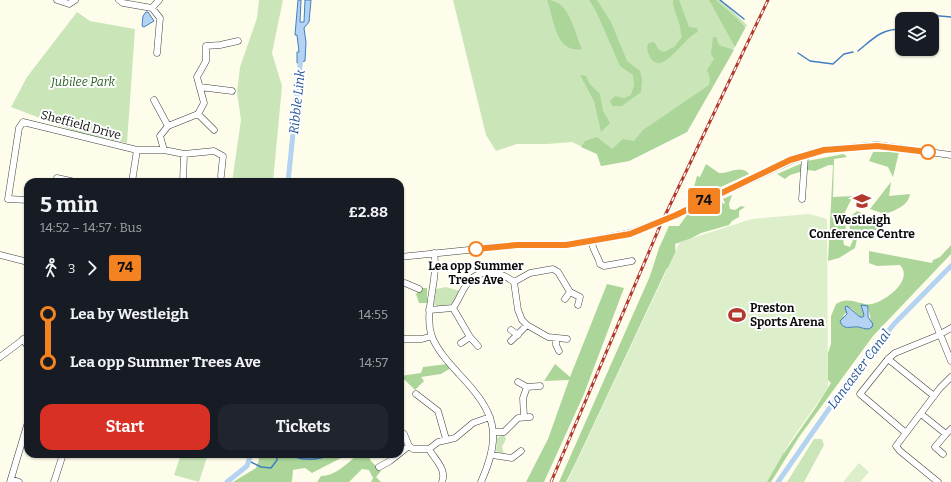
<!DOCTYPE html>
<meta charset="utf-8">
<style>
:root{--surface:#171b24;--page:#20242c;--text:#f1f3f6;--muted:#9ea1a6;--accent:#d93025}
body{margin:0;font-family:Bitter,serif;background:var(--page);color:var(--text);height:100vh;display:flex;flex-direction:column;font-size:15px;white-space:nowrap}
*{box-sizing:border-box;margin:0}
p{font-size:13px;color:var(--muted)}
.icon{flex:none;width:22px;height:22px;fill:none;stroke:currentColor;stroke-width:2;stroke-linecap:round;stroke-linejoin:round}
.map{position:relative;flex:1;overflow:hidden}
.details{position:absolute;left:24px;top:178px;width:380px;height:280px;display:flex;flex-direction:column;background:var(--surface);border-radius:12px;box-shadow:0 1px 3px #0004}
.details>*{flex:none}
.badge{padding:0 8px;border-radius:3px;font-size:14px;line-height:26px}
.fabs{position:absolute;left:895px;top:12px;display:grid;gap:8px}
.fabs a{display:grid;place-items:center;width:44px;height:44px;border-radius:8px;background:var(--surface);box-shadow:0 1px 3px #0004;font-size:20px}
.map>.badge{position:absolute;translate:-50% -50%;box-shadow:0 0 0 2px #fff}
.legs{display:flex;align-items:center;gap:6px;height:44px;padding:0 16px;font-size:13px}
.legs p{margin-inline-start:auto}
.head{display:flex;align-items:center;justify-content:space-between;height:68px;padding:0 16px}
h1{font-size:22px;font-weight:700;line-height:30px}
.cta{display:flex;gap:8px;margin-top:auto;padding:8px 16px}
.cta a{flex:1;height:46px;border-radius:12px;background:var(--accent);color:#fff;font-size:16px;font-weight:700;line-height:46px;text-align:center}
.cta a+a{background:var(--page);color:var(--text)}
ul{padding:0 16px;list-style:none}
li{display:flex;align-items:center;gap:14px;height:48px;font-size:15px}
li i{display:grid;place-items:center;width:6px;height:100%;margin:0 5px;background:currentColor}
li i::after{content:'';width:10px;height:10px;margin:-5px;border:3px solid;border-radius:50%;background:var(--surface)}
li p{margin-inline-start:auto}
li:first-child i{background:linear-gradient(#0000 50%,currentColor 0)}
li:last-child i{background:linear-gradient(currentColor 50%,#0000 0)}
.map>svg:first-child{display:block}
.green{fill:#cae6b8}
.forest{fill:#acd599;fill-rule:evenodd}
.pitch{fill:#dceeca}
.water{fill:#b4d3f2;stroke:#407ec4}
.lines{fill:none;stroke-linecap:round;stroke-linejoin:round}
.stream{stroke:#407ec4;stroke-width:1.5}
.canal{stroke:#b4d3f2;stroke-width:5}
.minor-casing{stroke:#3f3f3f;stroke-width:7}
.minor{stroke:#fff;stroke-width:6}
.rail-casing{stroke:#b3382d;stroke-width:3}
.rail{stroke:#fff;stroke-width:1.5;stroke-dasharray:4.5;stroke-linecap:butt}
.line-1-casing{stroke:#fff;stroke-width:9}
.line-1{stroke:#f58220;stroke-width:6}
.stop-1-dot{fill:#fff;stroke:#f58220;stroke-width:2}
.labels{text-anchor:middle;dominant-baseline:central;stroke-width:4;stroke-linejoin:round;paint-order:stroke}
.park-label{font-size:12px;font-style:italic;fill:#265f21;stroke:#fff}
.street-label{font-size:12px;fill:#0c0c0c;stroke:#fff}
.poi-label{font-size:12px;font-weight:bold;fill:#0c0c0c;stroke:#fff}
.stop-label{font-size:12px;font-weight:bold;fill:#0c0c0c;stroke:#fff}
.water-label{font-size:13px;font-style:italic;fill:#1e5296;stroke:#fff}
</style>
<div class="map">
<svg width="951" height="482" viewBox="0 0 951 482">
<rect width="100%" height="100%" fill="#fefdec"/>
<path class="green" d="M259,0H283L272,53L282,86L273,182H232L241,120L237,92L240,67L257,18Z
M453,0H721L747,25L687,132L629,161L601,166L597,154L572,142L547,144H517L496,151L486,135Z
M77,12L90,21L135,29L127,143L79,133L11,107L27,77Z
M446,287L460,291L454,303L439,308L434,304L436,289Z
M504,434L506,439L502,447L504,454L496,451L497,438Z
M814,439H822L824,445L804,482H787Z
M181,454H208L199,482L174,475Z"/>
<path class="forest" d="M547,0C570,0 574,32 582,49C555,54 554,18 547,0Z
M589,0H597L611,22L627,61L640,71L642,79L641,92L622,106H612L610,101L615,96L624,98L631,95L634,85L633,75L620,66L596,11Z
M673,0H679L689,27L697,28L698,32C683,37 661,81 649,55C647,50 646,47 649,43L654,42L659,50L664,52L674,47L682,37C680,32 681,28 679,23C677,15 673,9 673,0Z
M709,0H716C726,10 738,17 745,28L735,47Z
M713,37H716L719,45L734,50L687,132L629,161L601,166L597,154L581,147L585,141L597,137L612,149L623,139L634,141L643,130L709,85L710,78L707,70L714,59L711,54Z
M580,75L586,76L589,83L600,94L603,111L610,123L601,132L594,101Z
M873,152H899L893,177L888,167L869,161Z
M844,154L847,157L834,159L833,197L853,196L844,214L846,230L843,239L844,245L850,247L853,240L848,221L851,216L857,211L881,222L880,231L874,230L872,237L858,234L855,248L839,258L828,261L833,165H829L815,171L807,170L790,175L785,179L777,174L807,161Z
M706,164L719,173C729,174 741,164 749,174L690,201L697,176L700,177Z
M891,182L889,196L910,194C908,206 896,210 885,214L870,209Z
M732,195L729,204L730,209L735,210L741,206L745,207L739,211V217L732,221L729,225L701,233L690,239L675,244L676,259L666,270L576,462L566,482H559L650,276L659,248L669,226H679L687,215L720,201L724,204L725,203L723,199Z
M951,245V254L873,336L799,437L771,482H759L782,452L784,453L816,407L831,383L828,380V353L831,344V316L836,304C849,295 861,306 872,304C886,301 914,280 900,265L877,266L869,263V251L932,263L933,260L940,257ZM868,306L871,322L864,329L843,316L851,308L860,317H863L865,315L861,307Z
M607,284L624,288L584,394L544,482H526L548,439L569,380L544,381L555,364L570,377Z
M421,288H427V303H419L416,294Z
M447,364L451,368L441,374L421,377L424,381L415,390L405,380L400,381V376L421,373L423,367Z
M257,454H344L341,458L312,473L305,468L293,470L292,481L291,482H233L256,468L259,460Z
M358,454H370V460L381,471L376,477L381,482H371L373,478L369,470L362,469L349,482H317L321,476C335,476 347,464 358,454Z"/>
<path class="pitch" d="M809,214L827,219L828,388L790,442L767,482H567L680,242L752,219Z
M859,463L869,472L860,482H843Z"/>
<path class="water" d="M298,0H301L300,22H304L305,0H311L309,22L304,28L306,42L305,61L297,63V52H299L297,35H295Z
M146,12H148L154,21L144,27L142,26L143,16Z
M861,305L868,306V317L873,324L872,327L869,329C865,329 862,328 859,327C851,326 843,331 840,321L847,314L845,307L847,306L860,317H863L864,315Z"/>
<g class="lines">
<path class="stream" d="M720,0L744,19
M912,19L913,16L929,15L951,17
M858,51C874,38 881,29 902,29
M798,53L810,61L833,64L844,54L853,52
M297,454L295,457C307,461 321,459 332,454
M249,461L261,467L271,468L277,460V454"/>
<path class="canal" d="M288,182L301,56
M227,482L247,466L251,454
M778,482L854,373L894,324L951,266"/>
<g class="minor-casing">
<path id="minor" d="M57,0L69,4L75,0
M119,0L123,3L152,8L159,0
M152,8L160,18L157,53
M200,87L232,91
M154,100L168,126
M198,114L214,130
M164,150L160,136L168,126L198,114L204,103L197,77L206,61V46L220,45L238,41
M57,182V178L75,182
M132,182L137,150
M183,182L184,154
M802,199L805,156
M28,200L8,199L19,128L23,122L137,150H164L184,154L214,151L223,156L221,176
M592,241C592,250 598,255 600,264L604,266L632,261
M434,253C439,281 423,310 432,337C438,351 449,363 459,374C495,412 503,433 481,482
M0,255L28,262
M400,257L517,245H566L630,233L676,215L790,161L824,150L877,145L951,155
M514,282L530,273L553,269L558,272L570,292L580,297L578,305
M400,285L405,283L419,289
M565,299L570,292
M929,307L951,361
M453,308L470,337L478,346
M429,310L453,308C459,300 461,292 467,284C479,267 500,271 514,282L518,310L522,320L527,325L548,337L567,339
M511,330L518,335
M556,338V345L559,351
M23,339L28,347
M400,339H422L432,336
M511,341L527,325
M461,343L470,337
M0,357L28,336
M888,359L934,396
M518,382L527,387
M416,394L438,411L446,439
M921,414L946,434L951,429
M524,417L523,398L527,387L540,386
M400,431L404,434L409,446
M493,432H504L518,418L530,417
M906,433L860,394L888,359L895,353L937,336L951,328
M429,449C435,460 447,469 442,482
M943,454L935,447L946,434
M492,455L512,458L521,451
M379,467L390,461L409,446L413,449H429L438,442L455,438L473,423L490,417
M11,479L19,482
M10,482L28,422
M54,482L63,454
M938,482L900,451L896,446L940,388L951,377"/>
</g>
<use href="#minor" class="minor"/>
<g class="rail-casing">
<path id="rail" d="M551,482L660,226L768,0"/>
</g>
<use href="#rail" class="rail"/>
</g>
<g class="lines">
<g class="line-1-casing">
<path id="line-1" d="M476,249L517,245H566L630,234L676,215L790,160L824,150L877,146L928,152"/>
</g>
<use href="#line-1" class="line-1"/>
</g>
<defs>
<g id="university-bare" transform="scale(1.38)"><path d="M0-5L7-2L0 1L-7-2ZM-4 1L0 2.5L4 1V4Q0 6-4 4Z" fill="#b3382d" stroke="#fff" stroke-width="2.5" paint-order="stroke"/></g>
<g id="stadium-bare" transform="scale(1.38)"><path d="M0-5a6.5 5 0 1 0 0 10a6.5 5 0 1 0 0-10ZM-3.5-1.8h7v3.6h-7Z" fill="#b3382d" stroke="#fff" stroke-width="2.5" paint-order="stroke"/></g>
</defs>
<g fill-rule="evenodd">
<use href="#university-bare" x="862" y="201"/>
<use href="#stadium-bare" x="737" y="315"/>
</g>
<g class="stop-1-dot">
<circle cx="928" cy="152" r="7"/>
<circle cx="476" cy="249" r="7"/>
</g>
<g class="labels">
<g class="park-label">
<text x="83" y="82">Jubilee Park</text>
</g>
<g class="street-label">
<text transform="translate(81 125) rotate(15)">Sheffield Drive</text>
</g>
<g class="poi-label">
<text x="862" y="220">Westleigh<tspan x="862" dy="14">Conference Centre</tspan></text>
<text x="750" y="308" text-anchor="start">Preston<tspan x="750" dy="14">Sports Arena</tspan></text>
</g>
<g class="stop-label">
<text x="476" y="266">Lea opp Summer<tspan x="476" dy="14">Trees Ave</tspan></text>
</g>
<g class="water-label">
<text transform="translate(297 102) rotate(-84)">Ribble Link</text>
<text transform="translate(859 369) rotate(-53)">Lancaster Canal</text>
</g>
</g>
</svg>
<div class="fabs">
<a><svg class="icon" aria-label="layers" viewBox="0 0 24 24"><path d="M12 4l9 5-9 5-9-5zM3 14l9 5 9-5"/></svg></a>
</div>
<b class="badge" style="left:704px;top:201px;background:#f58220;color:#111">74</b>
<section class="details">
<div class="head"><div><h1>5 min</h1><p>14:52 – 14:57 · Bus</p></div><b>£2.88</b></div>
<div class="legs"><svg class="icon" aria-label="walk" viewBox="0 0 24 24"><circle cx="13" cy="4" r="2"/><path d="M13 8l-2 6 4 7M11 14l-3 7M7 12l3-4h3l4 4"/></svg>3<svg class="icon" aria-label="forward" viewBox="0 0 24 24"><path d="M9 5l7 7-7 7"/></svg><b class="badge" style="background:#f58220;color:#111">74</b></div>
<ul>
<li><i style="color:#f58220"></i><b>Lea by Westleigh</b><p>14:55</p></li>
<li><i style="color:#f58220"></i><b>Lea opp Summer Trees Ave</b><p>14:57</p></li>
</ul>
<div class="cta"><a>Start</a><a>Tickets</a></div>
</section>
</div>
